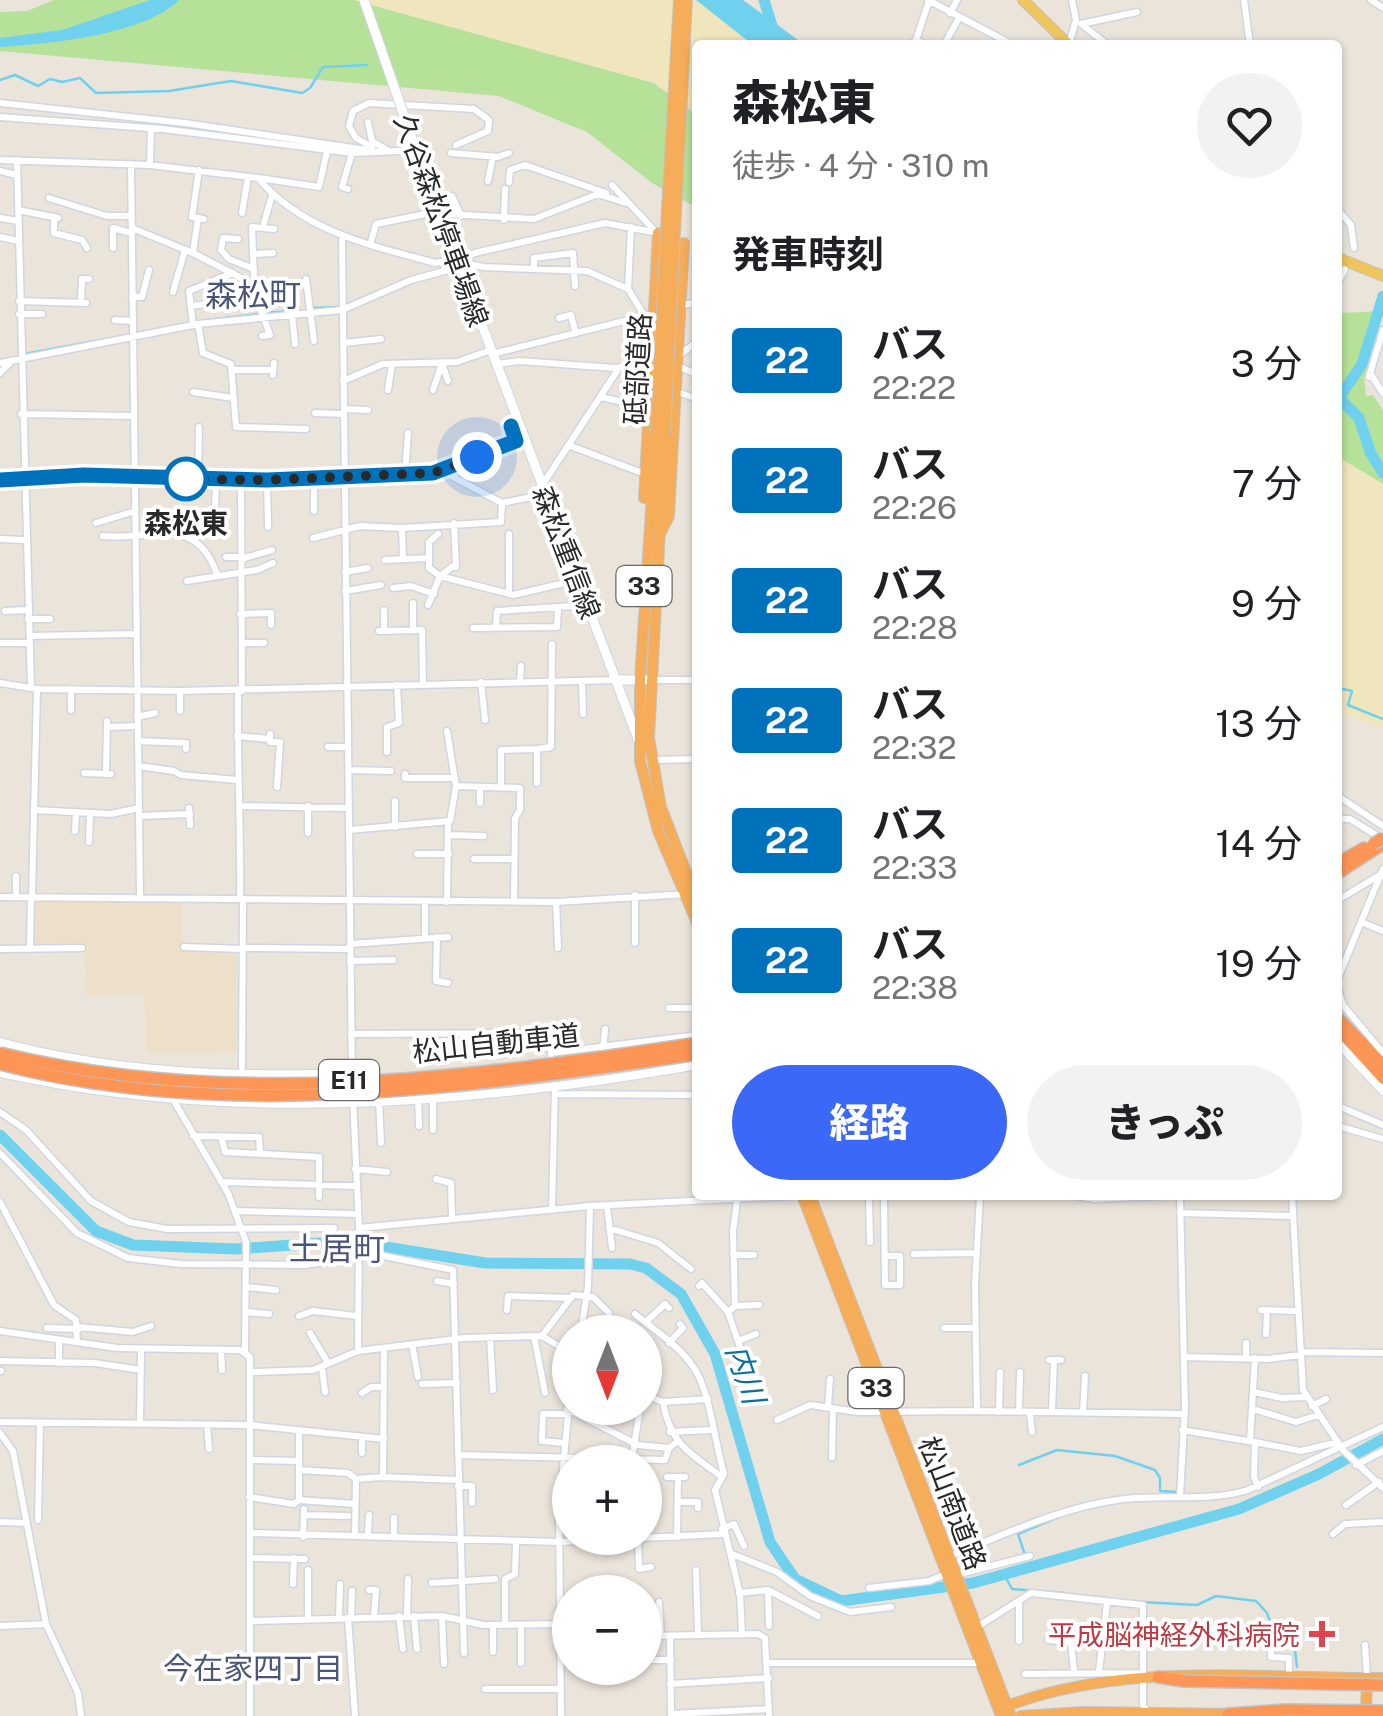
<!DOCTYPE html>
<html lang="ja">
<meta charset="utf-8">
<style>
:root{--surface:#fff;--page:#f2f2f2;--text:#202124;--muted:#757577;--accent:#3c68f7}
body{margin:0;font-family:"Public Sans","Noto Sans JP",sans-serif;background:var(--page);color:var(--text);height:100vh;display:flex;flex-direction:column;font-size:38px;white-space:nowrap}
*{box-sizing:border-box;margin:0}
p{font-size:32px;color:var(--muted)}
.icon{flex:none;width:55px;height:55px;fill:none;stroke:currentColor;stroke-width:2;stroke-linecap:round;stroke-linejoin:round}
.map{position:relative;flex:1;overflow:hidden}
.drawer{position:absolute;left:692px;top:40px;width:650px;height:1160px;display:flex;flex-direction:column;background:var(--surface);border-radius:10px;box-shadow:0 2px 8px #0004}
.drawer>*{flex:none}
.badge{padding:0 20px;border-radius:8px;font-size:35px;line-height:65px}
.needle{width:65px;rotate:180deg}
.tools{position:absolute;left:552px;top:1315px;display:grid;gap:20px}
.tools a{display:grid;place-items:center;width:110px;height:110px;border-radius:50%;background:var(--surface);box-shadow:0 2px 8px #0004;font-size:50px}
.you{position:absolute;width:50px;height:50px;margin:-25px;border:8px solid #fff;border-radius:50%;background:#1a73e8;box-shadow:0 0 0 15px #1a73e833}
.map>.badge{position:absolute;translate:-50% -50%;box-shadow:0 0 0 5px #fff}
h2{padding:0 40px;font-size:38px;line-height:90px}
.round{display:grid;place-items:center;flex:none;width:105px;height:105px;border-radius:52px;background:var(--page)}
.head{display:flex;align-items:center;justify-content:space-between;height:170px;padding:0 40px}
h1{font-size:48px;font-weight:800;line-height:75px}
.button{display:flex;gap:20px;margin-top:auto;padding:20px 40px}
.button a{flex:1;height:115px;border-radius:60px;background:var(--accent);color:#fff;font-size:40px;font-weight:800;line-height:115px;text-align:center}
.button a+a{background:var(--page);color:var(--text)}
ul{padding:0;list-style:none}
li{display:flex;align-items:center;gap:30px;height:120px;padding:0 40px}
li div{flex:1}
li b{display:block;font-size:38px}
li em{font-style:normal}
li .badge{min-width:110px;font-weight:700;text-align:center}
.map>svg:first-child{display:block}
.education{fill:#ede0ca}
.green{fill:#b5e298}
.sand{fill:#f0e6be}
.water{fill:#6fd1ed}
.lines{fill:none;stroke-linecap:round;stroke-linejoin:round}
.stream{stroke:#6fd1ed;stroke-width:2.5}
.river{stroke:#6fd1ed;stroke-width:11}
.minor-casing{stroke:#d0d5e2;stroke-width:9}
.tertiary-casing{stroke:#d0d5e2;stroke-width:10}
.secondary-casing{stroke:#d0d5e2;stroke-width:11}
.primary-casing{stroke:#c3c3c3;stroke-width:12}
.trunk-casing{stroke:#c3c3c3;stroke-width:12}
.motorway-casing{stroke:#c3c3c3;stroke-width:14}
.minor{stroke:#fff;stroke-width:6}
.tertiary{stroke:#fff;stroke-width:8}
.secondary{stroke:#fff;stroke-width:9}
.primary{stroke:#efc55d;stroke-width:10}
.trunk{stroke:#f6ad5a;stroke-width:10}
.motorway{stroke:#fc9556;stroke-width:11}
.secondary-bridge-casing{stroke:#d0d5e2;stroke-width:11;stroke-linecap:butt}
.trunk-bridge-casing{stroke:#c3c3c3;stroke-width:12;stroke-linecap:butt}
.motorway-bridge-casing{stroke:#c3c3c3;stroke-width:14;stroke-linecap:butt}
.secondary-bridge{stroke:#fff;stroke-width:9}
.trunk-bridge{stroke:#f6ad5a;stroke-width:10}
.motorway-bridge{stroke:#fc9556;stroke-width:11}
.line-casing{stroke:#fff;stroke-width:22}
.line{stroke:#0072bc;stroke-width:15}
.walk{stroke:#292929;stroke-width:10;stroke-dasharray:0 18}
.stop-dot{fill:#fff;stroke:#0072bc;stroke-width:5}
.health-dot{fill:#e0444e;stroke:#fff;stroke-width:4}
.labels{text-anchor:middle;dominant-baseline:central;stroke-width:8;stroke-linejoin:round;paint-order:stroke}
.shield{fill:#fff;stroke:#696969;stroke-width:2.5}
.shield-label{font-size:25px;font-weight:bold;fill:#292929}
.street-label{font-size:28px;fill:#292929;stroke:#fff}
.stop-label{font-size:28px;font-weight:bold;fill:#292929;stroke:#fff}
.health-label{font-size:28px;fill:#be3a42;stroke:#fff;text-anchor:end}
.water-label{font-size:30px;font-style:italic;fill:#0f6f98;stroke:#fff}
.neighbourhood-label{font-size:30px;fill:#4a5579;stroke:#fff}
.quarter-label{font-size:32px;fill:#4a5579;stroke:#fff}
</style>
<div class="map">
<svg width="1383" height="1716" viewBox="0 0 1383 1716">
<rect width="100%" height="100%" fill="#ebe4db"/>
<path class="education" d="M34,899H182L183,947L237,949L238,1052L147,1054L144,994L85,995L84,949L35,944Z"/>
<path class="green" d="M54,0H354L654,83L698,115L697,208L652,183L587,132L499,96L0,51V12L27,11Z
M1383,311L1364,378L1366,396L1373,395L1383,410V484L1338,457V327L1340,313Z"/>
<path class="sand" d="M354,0H737L793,45H698L697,115L654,83Z
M1338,457L1383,484V729L1338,712Z"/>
<path class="water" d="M150,0H179C144,35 49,44 0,47V38L62,30Z
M696,0H743L805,45H753Z"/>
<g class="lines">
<path class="stream" d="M0,80L15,75L38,86L50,79L62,82L80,78L96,93L169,91L231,81L302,93L310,88L323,67L367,65
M695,248L698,249
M313,308L339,307
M265,313L288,311
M207,320L259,314
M24,354L95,341
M1338,688L1352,691L1348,705L1383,719
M1019,1465L1057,1450L1115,1456L1155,1470L1160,1478V1491L1177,1492
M1024,1552L1018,1534L1061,1516
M1004,1574L1012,1589L1064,1593
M1141,1602L1197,1605L1216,1596L1256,1601L1267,1613L1275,1634L1294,1642L1297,1667"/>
<path class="river" d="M764,0L773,29
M1383,296L1362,364L1339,398L1359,418L1371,454L1383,473
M0,1135L96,1231L133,1245L236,1249L348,1241L485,1263L630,1264L646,1268L681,1294L715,1354L770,1542L795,1579L841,1601L973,1583L1239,1509L1319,1474L1383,1439"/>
<g class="minor-casing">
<path id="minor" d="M928,0L1013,45
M1244,0L1250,45
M1371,0L1383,8
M950,13L957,0
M1081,24L1137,12
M1081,24L1108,45
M916,40L929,1
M1069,44L1076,20L1072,0
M911,45L916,40L926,45
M944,45L959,18
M0,103L185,123L380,152L416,150
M0,117L163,129L352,153L378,152
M368,122L372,141L389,151
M372,147L356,138L349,126L353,111L369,103L474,109L489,120L488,131L456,145
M451,153L498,157L509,153
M0,160L150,165L258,178C302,231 372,246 436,263L450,260L483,267L587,271L628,289L644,315
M17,160L31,688
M131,164L140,896
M150,165L151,128
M199,170L192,217L204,219
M0,171L17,175
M259,178L319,187L328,147
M488,181L493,156
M509,182L510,170L525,165L606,193
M612,185L655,231
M348,189L342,187L352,153
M452,196L461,216
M49,198L107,216H132
M18,210L58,218
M1338,210L1351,225L1354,248
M242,213L248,177
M54,217V233L82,240L87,248
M0,218L18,221
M504,220L505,189
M264,223L272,195
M132,228L193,253L251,283L270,335L262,336
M342,236L352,1076
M0,237L18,241
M238,239L223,238L221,250L229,259L254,269
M370,245L376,224L430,213L534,219L598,194L626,203
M113,248V228L131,233
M193,253L198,218
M254,254L273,253
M534,269V258L573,253L575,286
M306,279L314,341
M1340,279L1345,269
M251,283L254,280L252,227L274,229
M254,288L272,287
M628,289L631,227
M294,291L296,313
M173,292L185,250
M132,297H142L149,270
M19,301L86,303
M81,303L82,279H89
M191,306L258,297
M679,306L698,302
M292,313L295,344
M19,314H42
M559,318L571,315L575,331
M115,320L132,321
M198,324L203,353L231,364L236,427L306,429
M193,325L189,291L233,273
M343,343L381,339
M492,354L648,315
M678,356L698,341
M0,363L198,324L342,310L411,280L452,269L457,261L475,253L605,223L658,233
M497,364L520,361L615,368L654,363
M676,365L698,375
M233,370H273
M0,373L12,361
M1370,373L1383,393
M273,375L274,363
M1369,377L1383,330
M343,381L383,364L457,362L491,350
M388,390L392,364
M433,390L442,363L448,381
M193,392L233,398
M677,392L698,399
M601,397L648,408
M344,409L368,410
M315,413L344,414
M21,414L132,416
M568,445L645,474
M442,471L502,503L546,494
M405,474L408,433
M198,479L199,427
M241,480L242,691
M267,480L268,527
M543,484L619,368
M215,510L216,480
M314,511V478
M96,523L132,512
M454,523L456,567
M402,528L403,559
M438,534L429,542V568L440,576L513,595L578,580
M103,536C150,541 195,512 217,574
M313,538L360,526L402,528L501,522L502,503
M0,539L24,540
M226,557H241
M241,559L272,550
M385,560L429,558
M345,572L368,568
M187,581L257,570L273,563
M393,588L411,586L434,594
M345,591L381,585
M509,594V534
M413,603V630
M428,605L440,576L456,564
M384,610V631
M5,611L27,610
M240,614L271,613V625
M28,619H50
M473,628L557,627L558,608
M496,628L497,611L588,605
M379,631L422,630L423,684
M30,636L134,634
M0,643H30
M242,643H264
M651,680H698
M582,681L583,714
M481,682L485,720
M520,682L521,666
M0,683L37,689L180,691L615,680
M238,691C237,761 241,829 240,899
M71,710V689
M180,711V691
M137,717L155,713
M107,727L138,726
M270,734V742H280L277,787
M237,736L270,739
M138,741L186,743V749
M328,747H347
M537,749L551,747L552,644
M387,752V727L399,723L397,685
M651,760L698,759
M139,766L174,771L181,775L237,780
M348,770L391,771
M84,773L111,774
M106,774L107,721
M405,774V778H455
M456,786L520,788V810L515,818L514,902
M480,787V803
M501,788V750L537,749V783
M1338,796L1383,826
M395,801V827
M240,806L348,808
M308,806V833
M189,808L190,825
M34,810L111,814L139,808
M139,816L190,814
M1338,819H1350L1382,839
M349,830L450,821L456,786L447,731
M75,831L76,812
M449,835L484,836
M89,842L90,813
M417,854H449
M474,859H514
M635,895V943
M0,897L556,902L687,894
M16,897V876
M32,897L37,689
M1338,900L1378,876
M425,902V937
M447,902L448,823
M556,902L558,948
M1361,922L1383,931
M437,937L436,981L448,983
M350,944L448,937
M184,947L243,949
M243,948L350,949
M0,949L82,948
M30,949L31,897
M350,961L393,960
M1338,978L1383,869
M1338,989L1343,1005L1383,1053
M669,1008H698
M351,1034L538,1033L550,1040L552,1063
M603,1049L605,1029
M551,1053L698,1035
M242,1074L243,899
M555,1094L698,1095
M418,1097L419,1126
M379,1100L381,1143
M174,1101L228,1193L246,1242L245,1351
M1338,1106L1383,1125
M0,1112L26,1130L91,1201L129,1222L167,1229L334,1228
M1338,1126L1383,1139
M433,1130V1097
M193,1136L259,1137L260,1153
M221,1136L225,1152L319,1157V1197
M0,1153L77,1233L128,1258L181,1264L305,1265L350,1258L364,1252L453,1270L464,1653
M355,1169L387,1172
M436,1179L451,1183L452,1219
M221,1182L355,1186
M1069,1195L1095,1199L1180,1195
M1292,1195L1303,1390L1343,1450L1383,1488
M869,1198L870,1242
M884,1198L885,1285H900V1256H885
M0,1202L54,1305L76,1320L77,1342
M607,1206L612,1248
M552,1209L555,1085
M235,1211L357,1214
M1180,1213L1292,1216
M359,1228L590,1206L810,1195H1000
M609,1228L658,1243L691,1269
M914,1254L977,1253
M733,1255H754
M437,1281L454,1284
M699,1286L702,1283L728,1312L758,1400
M246,1287L276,1290
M735,1306L759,1305
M507,1310L508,1296L571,1298
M1261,1310L1297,1311
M246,1312L269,1314
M728,1312L735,1306L733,1231L737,1201
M635,1314C654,1330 681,1347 694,1368C710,1391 715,1444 724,1474L715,1490L740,1594L742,1634
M299,1316L313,1311L357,1316
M646,1322L665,1304L669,1308
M78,1327L133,1332L151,1326
M47,1328L79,1329
M944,1328H976
M0,1331L117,1348L240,1350L250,1357V1716
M581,1332L588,1286L590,1206
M310,1333L328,1363
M1266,1334L1267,1310
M534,1336L545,1393
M542,1336L573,1295L593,1297L609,1313
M490,1337L493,1390
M738,1341L756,1334
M669,1343L683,1328L680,1324
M412,1344L418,1377
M384,1349L383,1477L458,1480
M221,1350L222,1370
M358,1351L464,1338L542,1336L570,1353
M1301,1352L1383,1353
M1184,1357L1267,1359L1301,1355
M1246,1358V1343
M1049,1360H1061
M0,1361L95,1363L141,1370
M59,1363V1340
M322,1367L325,1392
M0,1371H1
M251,1372L313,1370L358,1351L359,1228L353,1098
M422,1384L457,1383
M1254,1392L1282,1398L1306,1397
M362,1393L371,1387H384
M645,1395L663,1402L708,1399
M663,1402C670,1444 690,1453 722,1477
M828,1406L830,1379
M1312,1406L1326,1399
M567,1409L638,1445L669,1448
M1253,1409L1296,1422L1318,1415
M977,1411L1183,1414
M1052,1411L1054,1360
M999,1412L1000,1372
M1019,1412L1020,1372
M1083,1412L1085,1376
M1030,1413L1032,1432
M777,1420L810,1405L858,1412L977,1411L975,1284L980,1196
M0,1422L250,1425L384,1439
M140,1424L141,1349
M207,1425L209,1449
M1182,1430L1254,1442
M299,1431V1500
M670,1432L711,1430
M0,1433L13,1451L46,1624L78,1693L81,1716
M1250,1441L1255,1358
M564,1443L542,1441L543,1414H567
M362,1453V1437
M458,1455L665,1460L669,1448L678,1441
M832,1457L833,1408
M632,1459L640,1408
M250,1460L299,1461
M1356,1465L1383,1451
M299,1470L348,1473L356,1479L355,1533
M667,1477H685
M356,1479L383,1477
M458,1486H472V1503
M1258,1487L1254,1477L1255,1442L1301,1451L1338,1442
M1180,1496L1185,1408L1180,1196
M249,1497L294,1504L299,1500L355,1504
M678,1502H698V1508
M1346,1505L1379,1482
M304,1515L348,1516
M38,1520L40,1423
M0,1522L27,1523
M722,1529L734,1524L744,1546
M250,1533L560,1542L723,1534
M368,1534L369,1515
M1333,1534L1345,1524L1383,1522
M394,1536V1518
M303,1537L304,1509
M677,1537L678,1477
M638,1539L639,1569L651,1567
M732,1554L777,1572L810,1596L850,1612L891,1607
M948,1557C1001,1536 1059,1508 1117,1500C1161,1493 1206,1503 1248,1490L1383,1427
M250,1558L305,1559
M696,1570L698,1635
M956,1575L1030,1556
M432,1583L495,1579
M293,1584L294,1558
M869,1588L929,1581L946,1574
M369,1590H376L374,1617
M768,1590L769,1626
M739,1593L768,1590L818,1616
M659,1602L661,1636
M1019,1602V1641
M399,1616L403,1649
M407,1616L408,1579
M414,1616L417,1649
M442,1616L444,1664
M339,1618L340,1584
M348,1618L355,1716
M351,1618L352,1591
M308,1619V1570
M250,1621L442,1616L483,1625L562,1624
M493,1625V1652
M505,1625V1579L515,1574L516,1542
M521,1625V1663
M0,1626L46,1624
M977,1627L1031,1593L1143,1605V1673
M1271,1631V1657L1289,1658V1676
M645,1636L758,1634L765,1638L769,1716
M670,1636L671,1714L769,1709
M1080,1638L1101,1641
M1048,1640L1071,1642L1074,1671
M1365,1645L1367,1678
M645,1660H671
M652,1660V1650
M769,1663H982
M1099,1672L1107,1602
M1025,1674L1143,1673V1705L1149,1715
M670,1684L769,1678
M485,1689H561
M561,1716L559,1512L570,1393"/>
</g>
<g class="tertiary-casing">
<path id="tertiary" d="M0,1042C116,1073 233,1077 352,1073
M1338,1043L1383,1091
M0,1073C228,1124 469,1105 698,1065"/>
</g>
<g class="secondary-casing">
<path id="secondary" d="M415,147L638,739
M0,480L83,475L267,480L433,473L524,438
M615,680H647"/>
</g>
<g class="primary-casing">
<path id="primary" d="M1023,0L1069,45
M1338,258L1383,276"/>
</g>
<g class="trunk-casing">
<path id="trunk" d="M667,209L679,0
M676,213L687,0
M656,433L640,680V761L658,831L698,925
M665,434L649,738L661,807L698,903
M644,498L658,233
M660,534L669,516L684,243
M802,1195L1001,1716
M810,1195L1011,1716
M1004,1711L1007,1706C1126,1661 1258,1679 1383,1678
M1366,1715L1367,1678
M1021,1716L1083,1712L1235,1714"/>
</g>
<g class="motorway-casing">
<path id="motorway" d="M1338,863L1364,848
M1338,873L1383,844
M1338,1018L1383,1065
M1338,1028L1383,1078
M1158,1677L1183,1681
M1228,1714L1286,1710"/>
</g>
<use href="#minor" class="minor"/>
<use href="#tertiary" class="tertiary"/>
<use href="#secondary" class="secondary"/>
<use href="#primary" class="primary"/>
<use href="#trunk" class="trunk"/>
<use href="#motorway" class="motorway"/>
<g class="secondary-bridge-casing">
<path id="secondary-bridge" d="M364,0L415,147"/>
</g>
<g class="trunk-bridge-casing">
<path id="trunk-bridge" d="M656,433L667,209
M665,434L676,213"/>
</g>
<g class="motorway-bridge-casing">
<path id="motorway-bridge" d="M1373,844L1383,838
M0,1053C227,1109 470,1078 698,1043
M0,1064C226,1123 470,1087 698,1054
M1183,1681L1383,1685
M1286,1710L1383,1711"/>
</g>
<use href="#secondary-bridge" class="secondary-bridge"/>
<use href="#trunk-bridge" class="trunk-bridge"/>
<use href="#motorway-bridge" class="motorway-bridge"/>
</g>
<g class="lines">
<g class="line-casing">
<path id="line" d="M0,480L84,475L267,480L433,473L516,441L511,426"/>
</g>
<use href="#line" class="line"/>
<path class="walk" d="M186,479L267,480L433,473L477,457"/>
</g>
<circle class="stop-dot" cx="186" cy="479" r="20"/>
<path class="health-dot" d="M1317 1619h10v10h10v10h-10v10h-10v-10h-10v-10h10z"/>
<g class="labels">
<g class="shield">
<rect x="616.5" y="566" width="55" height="40" rx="8"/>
<rect x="319" y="1060" width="60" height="40" rx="8"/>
<rect x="848.5" y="1368" width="55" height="40" rx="8"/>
</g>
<g class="shield-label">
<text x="644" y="586">33</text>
<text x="349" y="1080">E11</text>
<text x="876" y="1388">33</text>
</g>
<g class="street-label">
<text transform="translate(442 220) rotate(70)">久谷森松停車場線</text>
<text transform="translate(637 369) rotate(-87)">砥部道路</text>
<text transform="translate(567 552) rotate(69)">森松重信線</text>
<text transform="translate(496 1043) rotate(-6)">松山自動車道</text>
<text transform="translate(953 1503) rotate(69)">松山南道路</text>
</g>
<g class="stop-label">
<text x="186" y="522">森松東</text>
</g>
<g class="health-label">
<text x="1300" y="1634">平成脳神経外科病院</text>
</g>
<g class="water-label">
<text transform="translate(746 1374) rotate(71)">内川</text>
</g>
<g class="neighbourhood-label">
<text x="253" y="1668">今在家四丁目</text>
</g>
<g class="quarter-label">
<text x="253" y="294">森松町</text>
<text x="337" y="1248">土居町</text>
</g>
</g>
</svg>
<div class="tools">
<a><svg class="needle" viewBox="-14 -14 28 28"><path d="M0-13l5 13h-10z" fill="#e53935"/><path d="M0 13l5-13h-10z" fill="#757577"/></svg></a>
<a>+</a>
<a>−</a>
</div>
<div class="you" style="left:477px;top:457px"></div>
<section class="drawer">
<div class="head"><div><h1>森松東</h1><p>徒歩 · 4 分 · 310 m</p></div><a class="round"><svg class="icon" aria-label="heart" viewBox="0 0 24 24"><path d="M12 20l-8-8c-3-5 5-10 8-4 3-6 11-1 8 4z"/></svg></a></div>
<h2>発車時刻</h2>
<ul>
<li><span class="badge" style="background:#0072bc;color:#fff">22</span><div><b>バス</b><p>22:22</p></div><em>3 分</em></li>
<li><span class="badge" style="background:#0072bc;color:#fff">22</span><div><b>バス</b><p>22:26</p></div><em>7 分</em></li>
<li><span class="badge" style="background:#0072bc;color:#fff">22</span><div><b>バス</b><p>22:28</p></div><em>9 分</em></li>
<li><span class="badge" style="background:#0072bc;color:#fff">22</span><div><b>バス</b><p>22:32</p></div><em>13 分</em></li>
<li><span class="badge" style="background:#0072bc;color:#fff">22</span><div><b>バス</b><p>22:33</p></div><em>14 分</em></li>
<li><span class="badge" style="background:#0072bc;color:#fff">22</span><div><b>バス</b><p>22:38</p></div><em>19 分</em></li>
</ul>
<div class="button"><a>経路</a><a>きっぷ</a></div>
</section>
</div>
